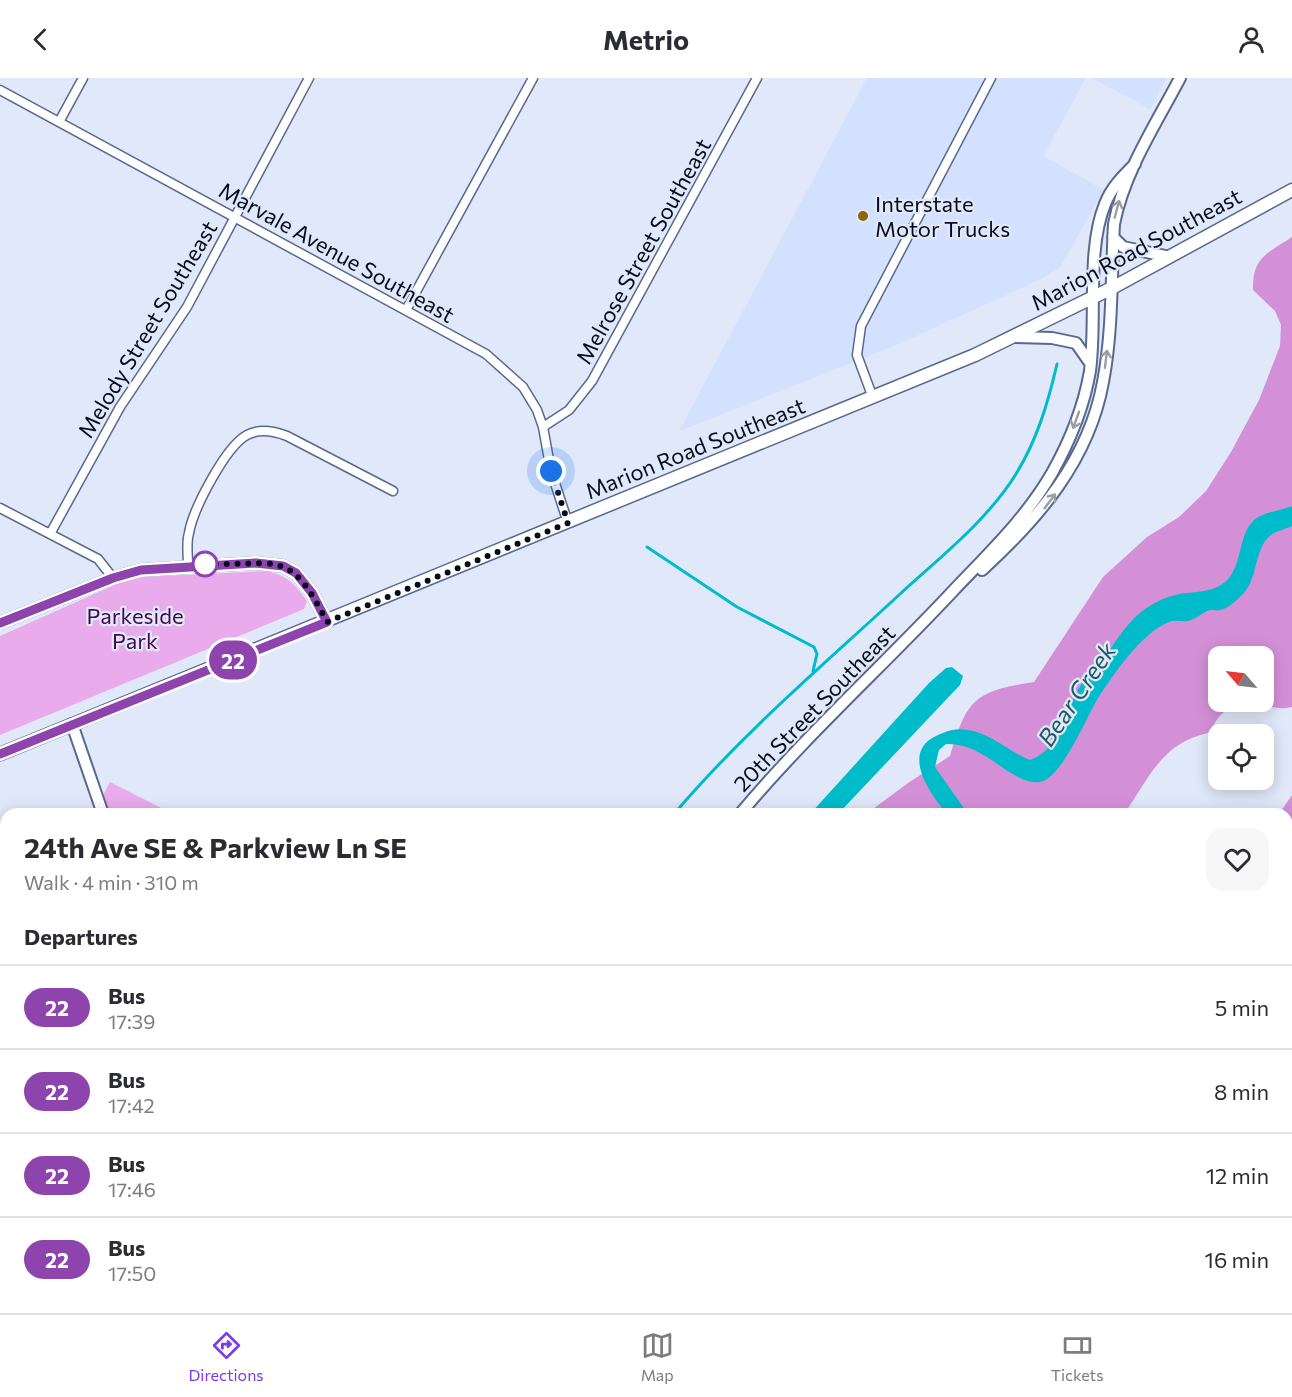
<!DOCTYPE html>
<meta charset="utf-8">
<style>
:root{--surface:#fff;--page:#f7f7f7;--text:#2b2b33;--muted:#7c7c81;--line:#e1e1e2;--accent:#7c3aed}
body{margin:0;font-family:Commissioner,sans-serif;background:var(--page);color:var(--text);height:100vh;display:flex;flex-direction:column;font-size:22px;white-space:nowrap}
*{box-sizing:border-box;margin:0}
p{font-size:20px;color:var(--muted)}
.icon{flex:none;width:33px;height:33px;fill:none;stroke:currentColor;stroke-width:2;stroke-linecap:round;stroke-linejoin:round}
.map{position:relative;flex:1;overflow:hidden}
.details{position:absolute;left:0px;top:730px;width:1293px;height:506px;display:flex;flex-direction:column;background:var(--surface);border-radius:18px 18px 0 0;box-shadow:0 3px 15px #0003}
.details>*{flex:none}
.badge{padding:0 12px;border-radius:20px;font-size:21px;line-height:39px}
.needle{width:39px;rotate:298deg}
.tools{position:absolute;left:1208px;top:568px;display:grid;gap:12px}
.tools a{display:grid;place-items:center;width:66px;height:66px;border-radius:12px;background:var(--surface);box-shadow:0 3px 15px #0003;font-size:30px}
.you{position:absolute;width:30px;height:30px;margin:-15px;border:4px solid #fff;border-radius:50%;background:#1a73e8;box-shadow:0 0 0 9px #1a73e833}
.map>.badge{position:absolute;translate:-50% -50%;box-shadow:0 0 0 3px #fff}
h2{padding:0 24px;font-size:22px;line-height:54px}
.round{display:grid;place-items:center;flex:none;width:63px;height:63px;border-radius:18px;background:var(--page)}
.head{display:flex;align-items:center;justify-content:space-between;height:102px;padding:0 24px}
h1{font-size:28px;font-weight:700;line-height:45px}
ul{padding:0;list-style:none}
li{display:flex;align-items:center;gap:18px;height:84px;padding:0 24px;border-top:2px solid var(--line)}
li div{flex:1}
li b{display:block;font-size:22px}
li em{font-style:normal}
li .badge{min-width:66px;font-weight:700;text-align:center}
header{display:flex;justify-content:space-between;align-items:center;height:78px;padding:0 24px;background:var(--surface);font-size:27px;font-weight:700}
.dock{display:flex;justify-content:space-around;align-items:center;height:84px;border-top:2px solid var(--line);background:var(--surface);font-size:16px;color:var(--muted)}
.dock a{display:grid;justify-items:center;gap:3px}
.dock .current{color:var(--accent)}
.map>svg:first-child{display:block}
.built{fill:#d3e1fe}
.green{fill:#e9abeb}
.forest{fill:#d490d7;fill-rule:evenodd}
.water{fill:#00bccb}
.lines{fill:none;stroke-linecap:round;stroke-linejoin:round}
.stream{stroke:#00bccb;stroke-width:3}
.minor-casing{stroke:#58698e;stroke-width:11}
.tertiary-casing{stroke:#58698e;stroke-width:14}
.secondary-casing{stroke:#58698e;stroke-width:15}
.minor{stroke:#fff;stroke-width:8}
.tertiary{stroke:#fff;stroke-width:10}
.secondary{stroke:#fff;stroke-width:12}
.oneway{stroke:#9b9ea3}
.line-casing{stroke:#fff;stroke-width:14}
.line{stroke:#8e44ad;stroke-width:9}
.walk{stroke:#060c19;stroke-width:6;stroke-dasharray:0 10.8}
.poi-dot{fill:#8a6806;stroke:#e0e8f9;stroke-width:2}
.stop-dot{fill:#fff;stroke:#8e44ad;stroke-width:3}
.labels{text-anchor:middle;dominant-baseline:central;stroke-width:4.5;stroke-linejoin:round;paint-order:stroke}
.poi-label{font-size:22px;fill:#060c19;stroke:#e0e8f9;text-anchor:start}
.street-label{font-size:22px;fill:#060c19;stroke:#e0e8f9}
.park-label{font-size:22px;fill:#47084b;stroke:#e0e8f9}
.water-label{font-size:24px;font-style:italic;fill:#1d5a60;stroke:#e0e8f9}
</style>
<header><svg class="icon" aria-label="back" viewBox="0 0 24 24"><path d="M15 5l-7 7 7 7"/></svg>Metrio<svg class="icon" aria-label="person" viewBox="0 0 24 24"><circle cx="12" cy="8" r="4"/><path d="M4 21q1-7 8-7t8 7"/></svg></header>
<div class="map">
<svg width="1292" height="1235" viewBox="0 0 1292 1235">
<rect width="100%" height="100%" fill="#e0e8f9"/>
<path class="built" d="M867,0H1086L1043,78L1104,112L1060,189L1039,202L894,268L679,353Z
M1092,0H1167L1150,31Z"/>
<path class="green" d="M266,493C287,497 295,506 307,523L304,531L0,657V558L119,505L142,499Z
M110,704L173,736H93Z
M1287,844L1292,848V1235H712L716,1230H1287Z
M6,899V1230H425L423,1235H0V911Z"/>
<path class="forest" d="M1292,159V629C1270,635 1246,615 1226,632C1219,637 1213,648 1208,655C1161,665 1149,701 1124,736H866L908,705L950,678C967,621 974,613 1034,604L1103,499L1147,459L1179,439L1206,413L1231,374L1259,322L1280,268L1281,247L1275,233L1253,212C1252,179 1268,175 1292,159ZM1218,579H1263V624H1218Z
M1292,707V897L1287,893V736H1279L1292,717Z
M513,1230H778L772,1235H510Z"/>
<path class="water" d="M1292,428V448C1286,451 1276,453 1271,457C1253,471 1259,501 1242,517C1237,522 1227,531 1220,532C1215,533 1212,531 1207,533C1201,536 1196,540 1191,542C1184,545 1176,541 1169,544C1141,555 1114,596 1098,620C1086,640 1062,700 1040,704C1011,708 986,664 946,666L939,672L935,689L968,736H947C931,717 900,675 936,658C947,653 956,650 968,652C993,656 1007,673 1030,682C1064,670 1065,626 1085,601C1089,595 1097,591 1101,585C1120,557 1134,531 1168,519C1184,513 1207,516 1221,507C1244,493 1236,459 1254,442C1263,434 1280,433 1292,428Z
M952,589L963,598L960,607L838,736H810L929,605L946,590Z"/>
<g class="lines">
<path class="stream" d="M647,469L737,529L814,569L817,576L813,593
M674,736C742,656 821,589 899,517C939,480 987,443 1016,396C1037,362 1048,325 1057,286
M421,1235L423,1230"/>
<g class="minor-casing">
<path id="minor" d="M0,12L486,276L523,309L537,332L543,349L551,393L568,445
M59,44L83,0
M406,232L533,0
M873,320L857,277L861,248L991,0
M543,349L569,332L592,303L757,0
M0,430L98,481L113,500
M50,456L120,329L187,229L309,0
M188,487C188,476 186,465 189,455C193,431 226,368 247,357C260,350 274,353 287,358L393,413"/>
</g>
<g class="tertiary-casing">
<path id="tertiary" d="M1113,159L1123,169L1170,179
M1014,259L1052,260L1076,265L1090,285
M982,492C1038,441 1089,382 1103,304C1113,252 1111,199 1114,146C1124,94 1156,46 1180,0
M0,545L113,500L141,492L256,485L283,488L296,495L312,515L327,544
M72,646L103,736
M740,736C806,657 883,588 953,513C989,475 1026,440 1052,395C1070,363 1084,328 1090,293C1097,242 1086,172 1105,126C1111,110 1123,98 1135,86
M0,955L6,943
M466,1235L468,1230"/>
</g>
<g class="secondary-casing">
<path id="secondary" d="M0,676L975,277L1112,210L1292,112"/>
</g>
<use href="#minor" class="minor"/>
<use href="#tertiary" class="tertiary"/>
<use href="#secondary" class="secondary"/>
</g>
<defs><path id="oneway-shaft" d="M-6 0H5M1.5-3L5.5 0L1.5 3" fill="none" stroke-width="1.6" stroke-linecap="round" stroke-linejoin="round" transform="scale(1.5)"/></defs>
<g class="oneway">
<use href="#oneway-shaft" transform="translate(1117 131) rotate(-75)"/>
<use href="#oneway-shaft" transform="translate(1106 281) rotate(-83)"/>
<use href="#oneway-shaft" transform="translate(1076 342) rotate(110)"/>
<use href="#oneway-shaft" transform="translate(1050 423) rotate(-53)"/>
</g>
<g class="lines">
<g class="line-casing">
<path id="line" d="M0,545L113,500L141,492L256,485L283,488L296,495L312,515L327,544L0,676"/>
</g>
<use href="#line" class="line"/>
<path class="walk" d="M205,486C279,488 289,469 327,544L568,445L551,393"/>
</g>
<circle class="poi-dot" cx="863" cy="138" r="6"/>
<circle class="stop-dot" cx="205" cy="486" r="12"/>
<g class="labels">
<g class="poi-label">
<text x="875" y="125">Interstate<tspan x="875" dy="25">Motor Trucks</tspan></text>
</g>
<g class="street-label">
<text transform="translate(1136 171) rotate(-28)">Marion Road Southeast</text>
<text transform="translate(643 173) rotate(-61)">Melrose Street Southeast</text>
<text transform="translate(337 174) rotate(29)">Marvale Avenue Southeast</text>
<text transform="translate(147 251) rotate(-59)">Melody Street Southeast</text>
<text transform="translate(695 370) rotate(-22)">Marion Road Southeast</text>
<text transform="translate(814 630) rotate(-46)">20th Street Southeast</text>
</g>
<g class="park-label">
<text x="135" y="537">Parkeside<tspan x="135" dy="25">Park</tspan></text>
</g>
<g class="water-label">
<text transform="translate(1076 616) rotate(-56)">Bear Creek</text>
</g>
</g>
</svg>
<div class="tools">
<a><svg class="needle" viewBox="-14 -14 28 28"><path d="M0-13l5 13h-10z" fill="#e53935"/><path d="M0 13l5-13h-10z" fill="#7c7c81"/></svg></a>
<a><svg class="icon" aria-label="locate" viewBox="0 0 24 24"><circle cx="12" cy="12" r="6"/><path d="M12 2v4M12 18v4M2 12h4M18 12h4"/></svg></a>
</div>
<div class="you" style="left:551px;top:393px"></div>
<b class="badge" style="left:233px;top:582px;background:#8e44ad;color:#fff">22</b>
<section class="details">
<div class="head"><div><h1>24th Ave SE &amp; Parkview Ln SE</h1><p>Walk · 4 min · 310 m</p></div><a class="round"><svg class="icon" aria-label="heart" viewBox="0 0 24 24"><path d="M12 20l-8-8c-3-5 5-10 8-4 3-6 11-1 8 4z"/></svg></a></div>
<h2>Departures</h2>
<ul>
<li><span class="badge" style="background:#8e44ad;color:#fff">22</span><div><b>Bus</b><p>17:39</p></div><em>5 min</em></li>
<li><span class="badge" style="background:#8e44ad;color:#fff">22</span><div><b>Bus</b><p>17:42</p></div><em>8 min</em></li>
<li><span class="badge" style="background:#8e44ad;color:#fff">22</span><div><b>Bus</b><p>17:46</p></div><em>12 min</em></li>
<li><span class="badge" style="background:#8e44ad;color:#fff">22</span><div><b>Bus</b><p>17:50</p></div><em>16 min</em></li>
</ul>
</section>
</div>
<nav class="dock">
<a class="current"><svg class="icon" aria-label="directions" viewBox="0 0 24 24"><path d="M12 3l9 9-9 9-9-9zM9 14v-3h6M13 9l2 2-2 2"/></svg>Directions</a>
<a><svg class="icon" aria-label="map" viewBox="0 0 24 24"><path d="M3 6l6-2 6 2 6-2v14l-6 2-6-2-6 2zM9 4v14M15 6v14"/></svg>Map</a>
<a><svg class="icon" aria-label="tickets" viewBox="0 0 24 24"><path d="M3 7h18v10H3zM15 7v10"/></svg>Tickets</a>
</nav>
